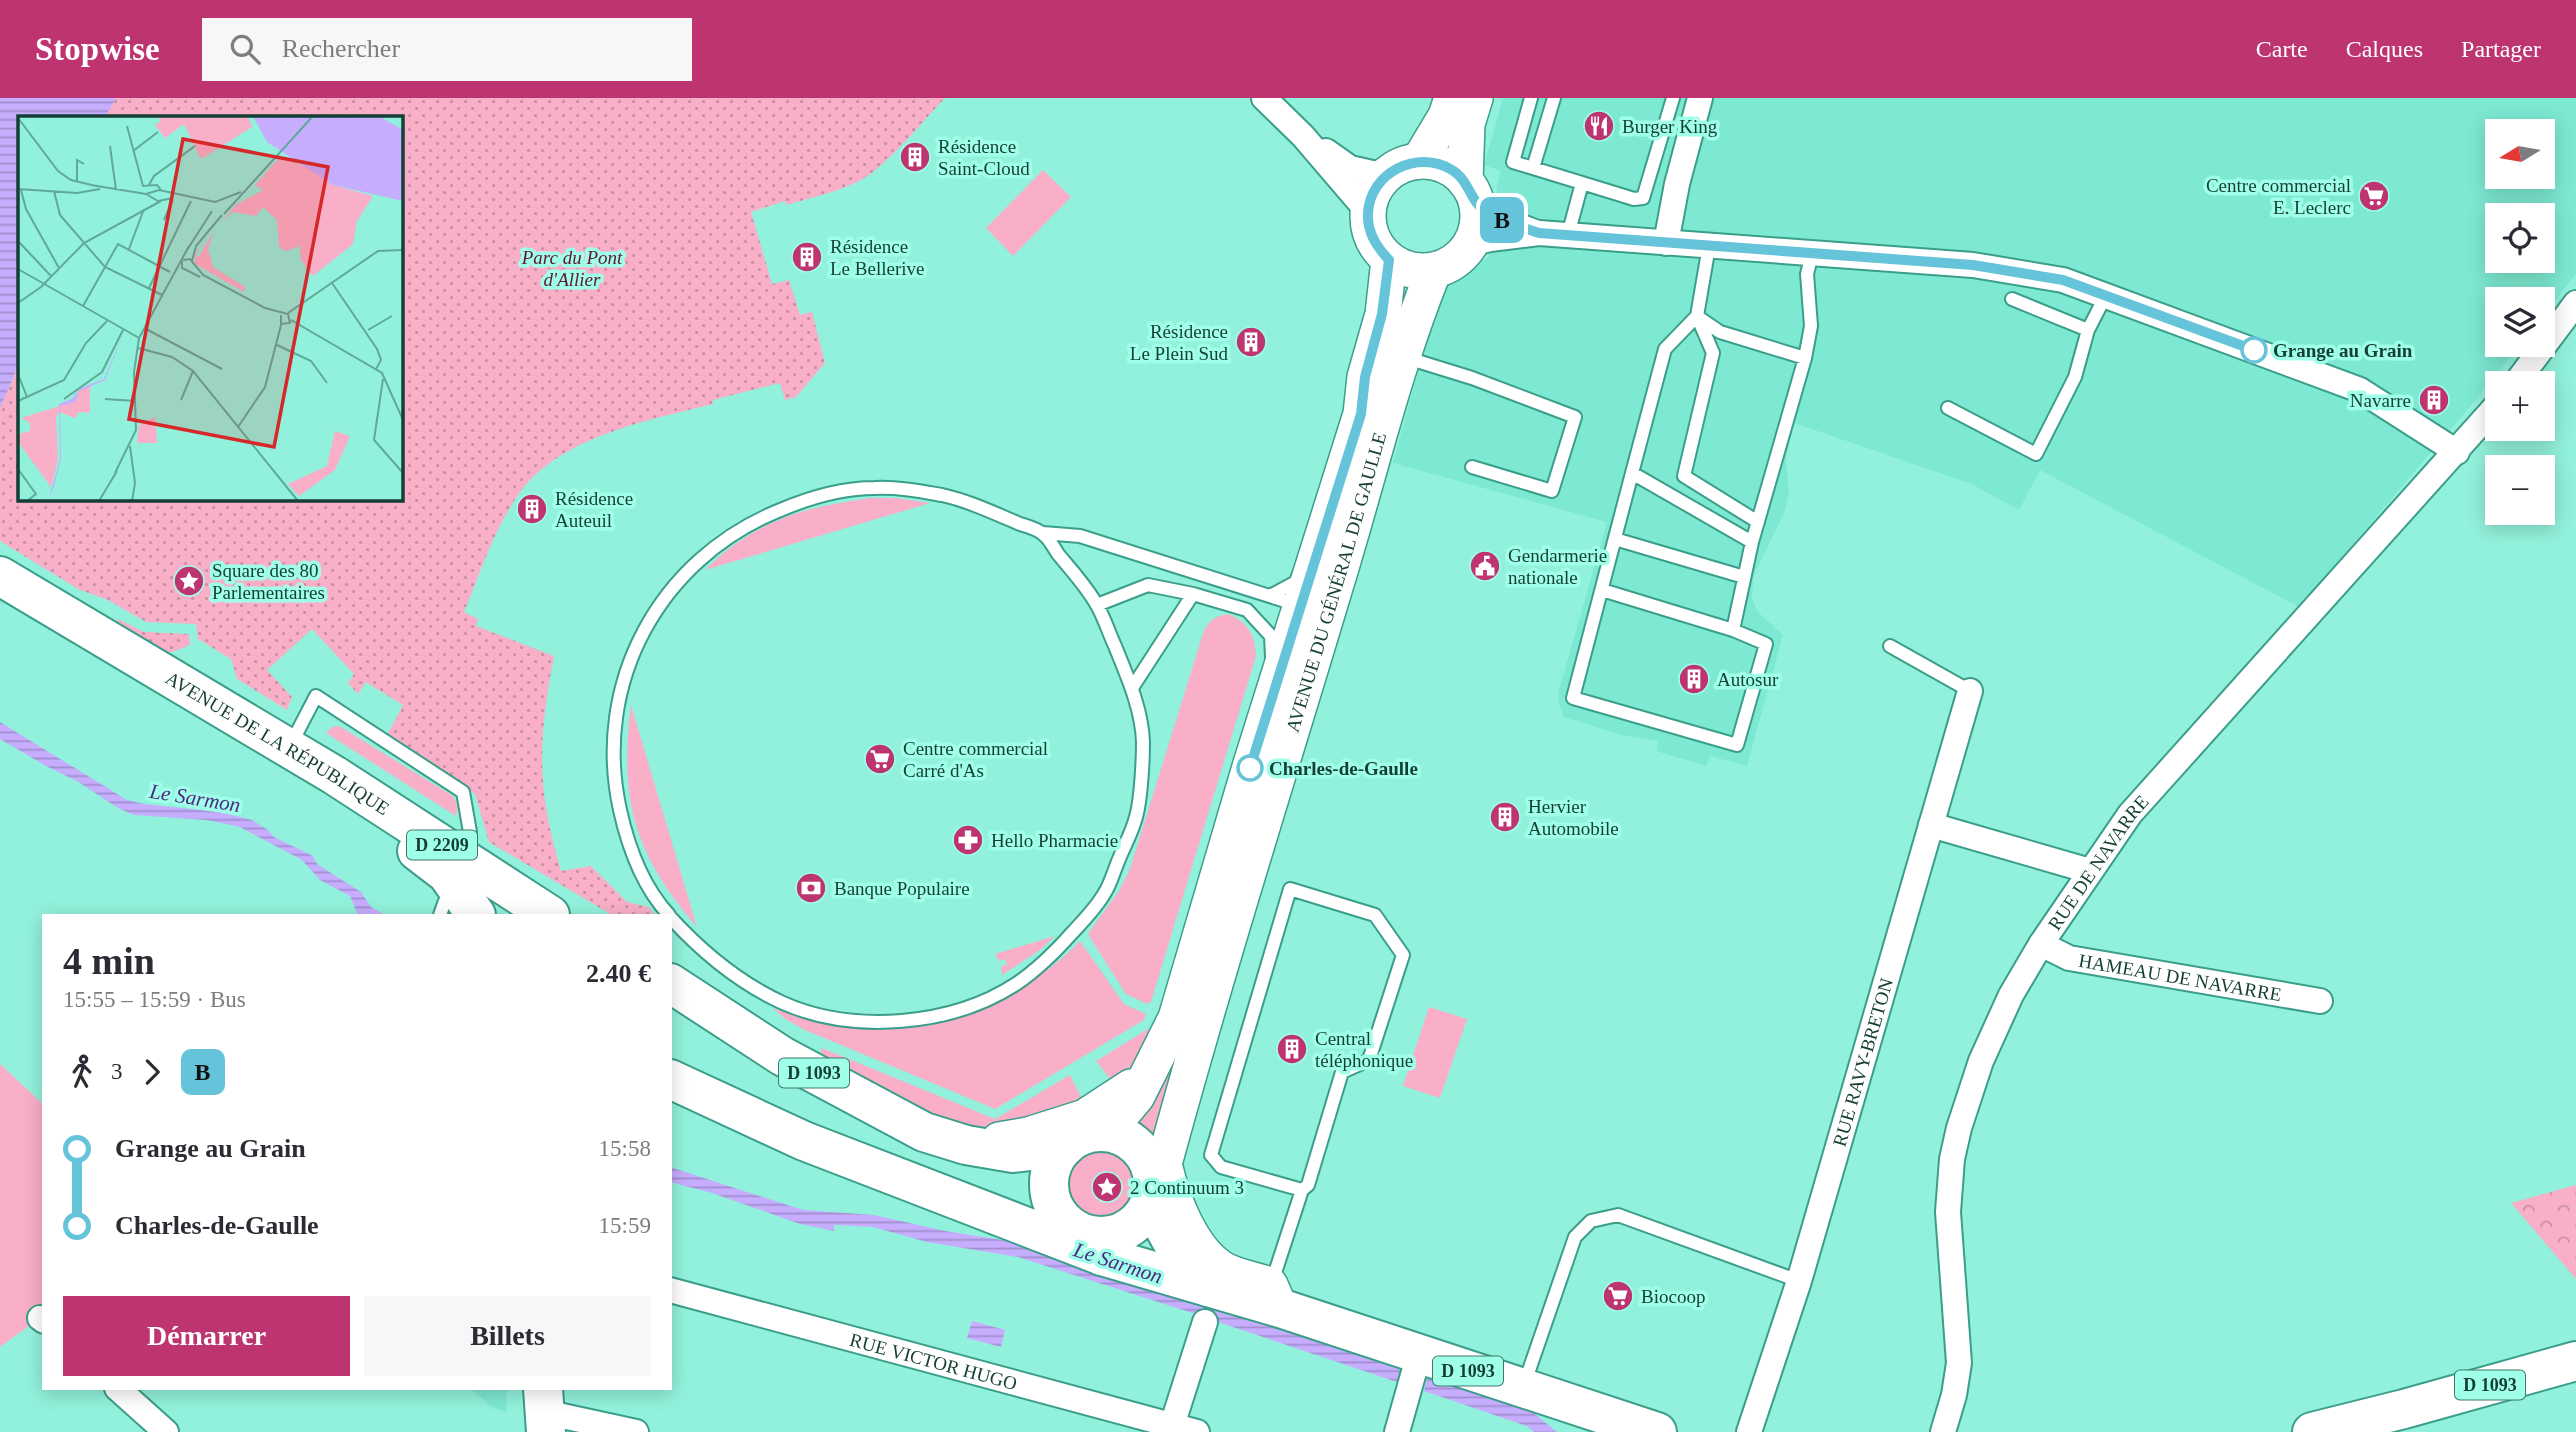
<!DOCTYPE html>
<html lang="fr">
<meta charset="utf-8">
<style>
:root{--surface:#fff;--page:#f7f7f7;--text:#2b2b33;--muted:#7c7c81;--accent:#bd3471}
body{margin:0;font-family:"Times New Roman",serif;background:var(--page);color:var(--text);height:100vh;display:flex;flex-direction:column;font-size:26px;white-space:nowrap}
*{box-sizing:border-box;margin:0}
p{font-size:23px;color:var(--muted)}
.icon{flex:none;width:38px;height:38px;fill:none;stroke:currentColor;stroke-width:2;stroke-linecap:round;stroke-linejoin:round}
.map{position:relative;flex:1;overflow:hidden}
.details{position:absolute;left:42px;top:816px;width:630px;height:476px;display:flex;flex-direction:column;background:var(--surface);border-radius:0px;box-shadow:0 4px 18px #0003}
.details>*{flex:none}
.badge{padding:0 14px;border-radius:10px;font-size:24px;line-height:46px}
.needle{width:46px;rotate:259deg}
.buttons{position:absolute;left:2485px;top:21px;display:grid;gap:14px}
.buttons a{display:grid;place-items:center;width:70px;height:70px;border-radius:0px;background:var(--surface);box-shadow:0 4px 18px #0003;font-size:35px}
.map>.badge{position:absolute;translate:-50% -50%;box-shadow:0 0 0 4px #fff}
.legs{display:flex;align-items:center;gap:10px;height:77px;padding:0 21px;font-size:23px}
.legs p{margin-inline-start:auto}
.head{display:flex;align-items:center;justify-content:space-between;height:119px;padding:0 21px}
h1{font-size:38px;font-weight:700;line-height:52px}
.cta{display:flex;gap:14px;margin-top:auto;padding:14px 21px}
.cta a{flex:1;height:80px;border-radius:0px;background:var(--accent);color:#fff;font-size:28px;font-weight:700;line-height:80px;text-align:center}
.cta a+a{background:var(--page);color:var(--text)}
ul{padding:0 21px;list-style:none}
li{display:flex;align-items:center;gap:24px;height:77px;font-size:26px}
li i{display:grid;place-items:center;width:10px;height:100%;margin:0 9px;background:currentColor}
li i::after{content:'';width:18px;height:18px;margin:-9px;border:5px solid;border-radius:50%;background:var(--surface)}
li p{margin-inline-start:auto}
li:first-child i{background:linear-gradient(#0000 50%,currentColor 0)}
li:last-child i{background:linear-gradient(currentColor 50%,#0000 0)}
header{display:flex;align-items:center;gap:42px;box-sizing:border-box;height:98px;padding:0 35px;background:var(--accent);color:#fff}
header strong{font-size:33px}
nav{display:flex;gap:38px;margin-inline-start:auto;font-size:24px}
.search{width:490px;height:63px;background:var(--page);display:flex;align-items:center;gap:18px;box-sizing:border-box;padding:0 24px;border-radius:0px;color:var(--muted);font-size:26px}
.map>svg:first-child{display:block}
.built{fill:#7de9d2;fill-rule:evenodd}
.grass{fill:#f8afc7}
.forest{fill:url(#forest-crowns)}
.park{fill:url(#park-dots)}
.water{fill:url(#water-rules)}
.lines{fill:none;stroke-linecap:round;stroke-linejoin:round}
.service-casing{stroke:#3a9e8a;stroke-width:16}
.minor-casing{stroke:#3a9e8a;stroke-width:28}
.secondary-casing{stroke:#3a9e8a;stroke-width:38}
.primary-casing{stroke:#3a9e8a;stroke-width:42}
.service{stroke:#fff;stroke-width:12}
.minor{stroke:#fff;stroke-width:24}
.secondary{stroke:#fff;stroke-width:35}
.primary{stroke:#fff;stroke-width:38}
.line-1-casing{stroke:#fff;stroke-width:16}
.line-1{stroke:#66c4da;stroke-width:10}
.stop-1-dot{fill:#fff;stroke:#66c4da;stroke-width:3.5}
.labels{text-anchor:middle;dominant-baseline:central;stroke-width:7;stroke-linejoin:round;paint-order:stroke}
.shield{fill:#9fffe9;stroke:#3e786c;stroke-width:2}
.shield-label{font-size:18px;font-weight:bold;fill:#153e36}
.poi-label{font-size:19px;fill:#153e36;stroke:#9fffe9;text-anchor:start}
.park-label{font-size:19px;font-style:italic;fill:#631438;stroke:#9fffe9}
.stop-label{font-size:19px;font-weight:bold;fill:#153e36;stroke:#9fffe9;text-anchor:start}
.street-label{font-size:19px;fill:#153e36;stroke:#9fffe9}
.water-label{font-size:21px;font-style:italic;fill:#4e2883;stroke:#9fffe9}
.inset-river{fill:none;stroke:#c6adfd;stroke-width:3.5}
.inset-road{fill:none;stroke:#60a99a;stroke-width:2}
.view{fill:#d62828;fill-opacity:0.15;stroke:#d62828;stroke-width:3.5}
.inset-edge{fill:none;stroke:#153e36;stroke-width:3.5}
</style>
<header>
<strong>Stopwise</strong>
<div class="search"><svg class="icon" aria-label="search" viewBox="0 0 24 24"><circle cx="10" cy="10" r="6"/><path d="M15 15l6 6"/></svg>Rechercher</div>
<nav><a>Carte</a><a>Calques</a><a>Partager</a></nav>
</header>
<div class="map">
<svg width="2576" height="1334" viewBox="0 0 2576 1334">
<defs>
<pattern id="forest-crowns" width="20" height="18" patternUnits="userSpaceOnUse" patternTransform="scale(1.75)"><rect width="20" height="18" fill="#f8afc7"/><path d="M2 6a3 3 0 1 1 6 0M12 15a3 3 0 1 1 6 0" fill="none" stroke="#c890a2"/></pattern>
<pattern id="park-dots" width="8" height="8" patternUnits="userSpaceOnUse" patternTransform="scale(1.75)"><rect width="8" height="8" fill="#f8afc7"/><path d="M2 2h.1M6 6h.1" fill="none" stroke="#c890a2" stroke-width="1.8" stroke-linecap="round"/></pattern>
<pattern id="water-rules" width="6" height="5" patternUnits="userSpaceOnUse" patternTransform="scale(1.75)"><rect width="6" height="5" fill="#c6adfd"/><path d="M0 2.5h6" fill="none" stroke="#a08ece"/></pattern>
</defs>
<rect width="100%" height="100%" fill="#92f1dc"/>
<path class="built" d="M1503,0H2576V176L2543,218V201H2497V247H2520L2468,311L2299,509L2040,372L2019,412L1972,386L1794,325L1786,360L1789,394L1784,415L1754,477L1752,500L1757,513L1783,537L1747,668L1710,658L1706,668L1656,653L1659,643L1622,637L1564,619L1558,603L1559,592L1607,424L1393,365L1432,222L1447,189L1489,158L1497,89L1501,73L1484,67ZM2497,33H2543V79H2497ZM2497,117H2543V163H2497Z
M470,1290H506L507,1314L490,1308Z"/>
<path class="grass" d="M1043,72L1071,99L1013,158L986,130Z
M871,400H895L930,405L705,472C754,423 804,409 871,400Z
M1228,516C1248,524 1255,537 1256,558L1151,904L1147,906L1126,896L1089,838V834L1119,793L1130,771L1204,532C1211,521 1216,518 1228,516Z
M631,607L697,829C634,756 619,702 631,607Z
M339,628L453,698L458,708L456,718L326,635L332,629Z
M1055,838L1040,852L1002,877L1001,869L1007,866L1005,861L999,863L995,856Z
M1080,843L1124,906L1146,916L1144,922L995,1011L805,932L785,921L773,910C793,917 814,924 835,928C927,943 1016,908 1080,843Z
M1429,909L1467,921L1440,1000L1403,988Z
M1148,931L1152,937C1141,955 1130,971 1114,986L1096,963Z
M1184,931L1152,1050L1141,1038L1124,1028Z
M822,950L995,1021L1070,977L1086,1009L998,1033L966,1030L932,1019L819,959Z
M0,966L44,1007V1217L0,1249Z
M1064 1087a38 38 0 1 1 76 0a38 38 0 1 1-76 0Z"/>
<path class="forest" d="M2576,1087V1181L2511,1105Z"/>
<path class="park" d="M116,0H945C922,24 899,53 873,74C850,92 815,98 787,107L785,103L751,114L772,186L789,182L800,217L812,214L825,265L796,299L785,302L780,285L713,302V306C650,322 562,338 521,393C495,428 481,473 464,514L478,521L476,528L554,558C544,609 537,662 547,715C550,734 556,754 561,773L591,768L627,804L649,809L655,817H612L489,744L475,696L387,637L403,607L366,584L358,596L348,585L354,576L312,531L267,572L292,599L287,612L237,581L231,561L198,541L196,526L146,524L108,502L78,491L0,443V310L14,278L19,258V401H401V19H105Z
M118,521L144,534L189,536L190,547L164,557L115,528Z"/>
<path class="water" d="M0,0H116L105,19H19V258L14,278L0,310Z
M0,624L127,702L144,706L219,714L252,722L268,732L274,739L313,758L317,766L361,794L371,809L385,817H358L350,798L320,782L302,762L240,729L207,722L134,717L118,710L77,683L46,668L0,641Z
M670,1069L803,1112L874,1117L945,1133L1015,1144L1209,1208L1205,1219L1018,1159L927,1144L873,1129L834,1127V1133L800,1126L712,1095L670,1084Z
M1213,1209L1404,1273L1400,1285L1209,1221Z
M972,1223L1005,1232L1001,1249L967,1240Z
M1427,1280L1530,1312L1557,1334H1534L1527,1328L1424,1293Z"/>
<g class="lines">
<g class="service-casing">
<path id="service" d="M1531,0L1513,64L1582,85L1568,137
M1533,70L1554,0
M1582,85L1634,101L1643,100L1673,0
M1709,148L1697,218L1665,251L1632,375L1752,444L1805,260L1811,228L1807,176L1812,156
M2012,201L2088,232L2106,197
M1697,218L1713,255L1684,378L1758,424
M1698,219L1720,234L1805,260
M1404,259L1472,280L1575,319L1552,393L1472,369
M1948,310L2036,356L2075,279L2088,232
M1043,435L1080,438L1298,507
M1615,441L1744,479
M1602,492L1733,532L1766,546L1737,647L1573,600L1632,375
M1270,498L1296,484L1299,476
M1097,507L1148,487L1193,496L1247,512L1271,538L1272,559
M1733,532L1752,444
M1890,548L1970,593
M1132,590L1193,496
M291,646L316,598L463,694L470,734L467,747
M440,817L445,803
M669,817C643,789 628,748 620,712C592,585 659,462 778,413C808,400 842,390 875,390C898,389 919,393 942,397C969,403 994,415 1020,426C1027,428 1038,431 1043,436C1049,440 1054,450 1058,456C1072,473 1088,490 1098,509C1105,522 1109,535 1115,548C1127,578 1142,611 1143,644C1143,662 1141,702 1136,719C1132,735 1123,750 1117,766C1113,776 1110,787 1104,796C1096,810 1083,823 1072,835C1055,854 1037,872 1016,886C952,928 853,936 783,905C739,885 702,854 670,819
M1272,1184L1302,1092L1308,1087L1342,974L1369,962L1403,857L1375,817L1290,791L1211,1057L1221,1069L1302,1092
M1524,1287L1575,1139L1591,1123L1618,1117L1799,1183"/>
</g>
<g class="minor-casing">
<g id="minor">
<path d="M1264,0L1303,38L1368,114"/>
<path d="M1326,53L1350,70L1385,78"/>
<path d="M1476,107L1492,118L1535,134"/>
<path d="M1666,145L1677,86L1700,0"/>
<path d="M1470,146L1490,141L1539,135L1973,167L2063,182L2360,292L2457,354"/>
<path d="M2516,285L2576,205"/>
<path d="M1931,727L2090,773"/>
<path id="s1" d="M2041,846L2069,860L2320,903"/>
<path id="s2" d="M670,1192L1197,1334"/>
<path d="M40,1220L44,1223"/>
<path d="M117,1290L166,1334"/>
<path d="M544,1314L636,1334"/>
<path d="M1170,1334L1205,1224"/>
<path d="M1397,1334L1419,1256"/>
<path id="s3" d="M1749,1334L1799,1183L1970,593"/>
<path id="s4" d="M1943,1334L1954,1297L1959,1265L1948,1114L1952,1061L1959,1030L1981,963L2011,897L2041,846L2130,716L2497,307"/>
</g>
</g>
<g class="secondary-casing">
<g id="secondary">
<path d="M1419,63L1446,18L1452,0"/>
<circle cx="1423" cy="118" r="55"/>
<path d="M1465,83L1467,26L1475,0"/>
<path d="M1106,1035L1137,998L1176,920L1250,669L1361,316L1365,279L1383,216L1389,162"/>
<path d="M999,1042L1028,1037L1085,1019L1131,989"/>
<path d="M1164,1066C1172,1100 1191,1153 1224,1172C1237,1179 1256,1182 1270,1187L1280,1210"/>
<path id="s5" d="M1152,1077L1164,1066C1217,871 1278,679 1336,486C1368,382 1393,273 1434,172"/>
</g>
</g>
<g class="primary-casing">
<g id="primary">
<path id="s6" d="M0,478L334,677L550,817"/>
<path d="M417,753L447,776L476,817"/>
<path d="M670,885L782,958L924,1034L966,1047L1013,1055L1065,1049"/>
<path d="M670,981L804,1043L1102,1158"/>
<circle cx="1101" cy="1086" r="52"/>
<path d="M1150,1104L1181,1160L1208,1189"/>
<path d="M1088,1137L1102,1158L1280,1210L1657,1334"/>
<path d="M543,1290L546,1334"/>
<path d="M2312,1334L2404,1311L2576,1263"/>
</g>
</g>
<use href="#service" class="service"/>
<use href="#minor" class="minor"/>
<use href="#secondary" class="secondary"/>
<use href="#primary" class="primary"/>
</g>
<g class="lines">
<g class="line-1-casing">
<path id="line-1" d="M1250,670L1361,316L1365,279L1382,216L1389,162C1376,148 1367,134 1368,115C1370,74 1418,51 1452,72C1469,82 1470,103 1485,113C1501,123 1521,129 1539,135L1973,167L2063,182L2254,252"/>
</g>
<use href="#line-1" class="line-1"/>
</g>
<defs>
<g id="restaurant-disc" transform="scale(1.575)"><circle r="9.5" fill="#bd3471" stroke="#9fffe9"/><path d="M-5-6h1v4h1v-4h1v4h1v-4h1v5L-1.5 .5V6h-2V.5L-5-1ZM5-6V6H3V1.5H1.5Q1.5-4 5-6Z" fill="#fff"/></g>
<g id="building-disc" transform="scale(1.575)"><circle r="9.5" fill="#bd3471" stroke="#9fffe9"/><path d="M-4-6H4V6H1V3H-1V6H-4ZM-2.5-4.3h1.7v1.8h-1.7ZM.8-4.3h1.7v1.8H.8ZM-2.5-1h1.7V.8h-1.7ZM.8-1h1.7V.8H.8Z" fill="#fff"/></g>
<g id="supermarket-disc" transform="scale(1.575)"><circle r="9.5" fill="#bd3471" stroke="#9fffe9"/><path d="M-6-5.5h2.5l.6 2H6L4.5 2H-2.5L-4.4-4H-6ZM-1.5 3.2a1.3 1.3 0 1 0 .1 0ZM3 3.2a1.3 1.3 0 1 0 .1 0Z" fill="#fff"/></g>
<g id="civic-disc" transform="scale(1.575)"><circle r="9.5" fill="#bd3471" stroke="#9fffe9"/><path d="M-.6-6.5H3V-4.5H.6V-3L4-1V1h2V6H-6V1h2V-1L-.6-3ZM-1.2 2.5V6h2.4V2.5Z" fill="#fff"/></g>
<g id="sight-disc" transform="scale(1.575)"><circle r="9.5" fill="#bd3471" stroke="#9fffe9"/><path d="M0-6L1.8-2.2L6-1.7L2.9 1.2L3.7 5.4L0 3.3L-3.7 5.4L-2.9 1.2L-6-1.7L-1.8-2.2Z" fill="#fff"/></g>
<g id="pharmacy-disc" transform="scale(1.575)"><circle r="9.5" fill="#bd3471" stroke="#9fffe9"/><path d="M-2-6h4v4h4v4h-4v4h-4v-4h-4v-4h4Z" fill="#fff"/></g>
<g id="bank-disc" transform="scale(1.575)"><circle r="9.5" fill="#bd3471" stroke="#9fffe9"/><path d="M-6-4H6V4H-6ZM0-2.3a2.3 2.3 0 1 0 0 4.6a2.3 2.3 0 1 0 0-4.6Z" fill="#fff"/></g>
</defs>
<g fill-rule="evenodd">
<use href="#restaurant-disc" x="1599" y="28"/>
<use href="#building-disc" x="915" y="59"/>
<use href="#supermarket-disc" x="2374" y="98"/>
<use href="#building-disc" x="807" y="159"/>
<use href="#building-disc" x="1251" y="244"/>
<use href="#building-disc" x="2434" y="302"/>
<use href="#building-disc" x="532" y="411"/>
<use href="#civic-disc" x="1485" y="468"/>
<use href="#sight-disc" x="189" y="483"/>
<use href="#building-disc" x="1694" y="581"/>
<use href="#supermarket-disc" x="880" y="661"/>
<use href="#building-disc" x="1505" y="719"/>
<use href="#pharmacy-disc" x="968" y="742"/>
<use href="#bank-disc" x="811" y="790"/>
<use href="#building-disc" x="1292" y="951"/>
<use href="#sight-disc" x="1107" y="1089"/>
<use href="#supermarket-disc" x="1618" y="1198"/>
</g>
<g class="stop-1-dot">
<circle cx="2254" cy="252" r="12"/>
<circle cx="1250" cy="670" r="12"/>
</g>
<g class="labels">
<g class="shield">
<rect x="407" y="732.5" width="70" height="29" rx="5"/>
<rect x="779" y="960.5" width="70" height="29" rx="5"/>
<rect x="1433" y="1258.5" width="70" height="29" rx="5"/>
<rect x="2455" y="1272.5" width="70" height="29" rx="5"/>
</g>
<g class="shield-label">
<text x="442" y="747">D 2209</text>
<text x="814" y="975">D 1093</text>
<text x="1468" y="1273">D 1093</text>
<text x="2490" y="1287">D 1093</text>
</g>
<g class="poi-label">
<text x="1622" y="28">Burger King</text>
<text x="938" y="48">Résidence<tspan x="938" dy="22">Saint-Cloud</tspan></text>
<text x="2351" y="87" text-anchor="end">Centre commercial<tspan x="2351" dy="22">E. Leclerc</tspan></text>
<text x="830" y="148">Résidence<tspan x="830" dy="22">Le Bellerive</tspan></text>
<text x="1228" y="233" text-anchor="end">Résidence<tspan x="1228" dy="22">Le Plein Sud</tspan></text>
<text x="2411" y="302" text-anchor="end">Navarre</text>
<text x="555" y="400">Résidence<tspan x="555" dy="22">Auteuil</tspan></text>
<text x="1508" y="457">Gendarmerie<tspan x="1508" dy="22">nationale</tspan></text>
<text x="212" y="472">Square des 80<tspan x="212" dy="22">Parlementaires</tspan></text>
<text x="1717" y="581">Autosur</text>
<text x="903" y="650">Centre commercial<tspan x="903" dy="22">Carré d'As</tspan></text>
<text x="1528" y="708">Hervier<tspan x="1528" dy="22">Automobile</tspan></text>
<text x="991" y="742">Hello Pharmacie</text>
<text x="834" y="790">Banque Populaire</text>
<text x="1315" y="940">Central<tspan x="1315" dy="22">téléphonique</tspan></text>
<text x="1130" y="1089">2 Continuum 3</text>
<text x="1641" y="1198">Biocoop</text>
</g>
<g class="park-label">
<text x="572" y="159">Parc du Pont<tspan x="572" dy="22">d'Allier</tspan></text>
</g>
<g class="stop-label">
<text x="2273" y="252">Grange au Grain</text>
<text x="1269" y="670">Charles-de-Gaulle</text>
</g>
<g class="street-label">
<text stroke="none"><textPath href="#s5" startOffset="623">AVENUE DU GÉNÉRAL DE GAULLE</textPath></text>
<text stroke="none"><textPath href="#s6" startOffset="324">AVENUE DE LA RÉPUBLIQUE</textPath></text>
<text stroke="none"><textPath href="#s4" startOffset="609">RUE DE NAVARRE</textPath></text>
<text stroke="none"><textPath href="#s1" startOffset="144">HAMEAU DE NAVARRE</textPath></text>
<text stroke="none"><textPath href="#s3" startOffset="387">RUE RAVY-BRETON</textPath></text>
<text stroke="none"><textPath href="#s2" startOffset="273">RUE VICTOR HUGO</textPath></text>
</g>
<g class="water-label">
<text transform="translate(195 700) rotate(9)">Le Sarmon</text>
<text transform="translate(1118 1165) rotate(18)">Le Sarmon</text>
</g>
</g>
<g transform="translate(18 18)">
<rect width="385" height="385" fill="#92f1dc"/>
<path d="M139,0H230L234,11L183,43L166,8L147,22L137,9L143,5ZM195,116L190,133L195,151L227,171L226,176L177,148V138L189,120L178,138L180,142ZM317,315L332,320L317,354L281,380L270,368L309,350Z" fill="#f8afc7"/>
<path d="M137,301L139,327H119L121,309Z" fill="#f8afc7"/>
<path d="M263,40L297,55L315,69L355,80L339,105L335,128L295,160L283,144L282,130L268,135L261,131L259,104L245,91L238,100L215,96L204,105L219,88L245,74L237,69ZM72,270V297L61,296L57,302L41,296L38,301L40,343L33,371L0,326V318L12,315V307L3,302L58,285L61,275Z" fill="#f8afc7"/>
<path d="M235,0H361L385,14V85L315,69L249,26ZM106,217L87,264L61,275L57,286L42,290L43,342L36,370L31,382L42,343L41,288L54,283L61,273L86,263Z" fill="#c6adfd"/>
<path class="inset-river" d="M322,0L367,39L385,45"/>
<path class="inset-road" d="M0,2L40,55L53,64L78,70M109,10L125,70L139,69L143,74M92,30L98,74M115,35L140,16M59,66V44L66,48M73,69L128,78L141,74L197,86L223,76M131,69L136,60L177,30M0,73L59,77L82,73M3,74L8,93L41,152M36,75L42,99L87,151L144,179M128,78L140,85L155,82M206,98L295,0M146,104L155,83M0,125L33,160M111,133L126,93M169,134L194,95M165,144L172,143L185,159L247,192L270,198L272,207L263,208V199M164,145V152L182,161M174,145L178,130L204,99M0,153L121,222M314,167L359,233L363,244L358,253M131,172L173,85M0,187L23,171L66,127L143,85M65,190L100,128L152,156M270,197L360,135L385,134M273,204L364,257L385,304M126,212L204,253M350,214L374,200M259,229L293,245L309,267M120,232L154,241L175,255L280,385M0,258L9,281M365,263L356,324L385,357M46,283L84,256L105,214M87,283L117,285M163,284L175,255M0,285L46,264L68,227L89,205M220,311L247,271L263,209M112,330L117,367L114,385M0,353L18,378L9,385M97,357L118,314L116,256L121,222L171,130M81,385L99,355"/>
<path class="view" d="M165,23L310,51L256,331L111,303Z"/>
<rect width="385" height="385" class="inset-edge"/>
</g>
</svg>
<div class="buttons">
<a><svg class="needle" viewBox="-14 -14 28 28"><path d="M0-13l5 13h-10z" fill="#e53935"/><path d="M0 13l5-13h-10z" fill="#7c7c81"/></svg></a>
<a><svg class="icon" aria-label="locate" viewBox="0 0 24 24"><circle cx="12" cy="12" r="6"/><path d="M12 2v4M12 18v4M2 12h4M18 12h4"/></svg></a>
<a><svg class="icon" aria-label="layers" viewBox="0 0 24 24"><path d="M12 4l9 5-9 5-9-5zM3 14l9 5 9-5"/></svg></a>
<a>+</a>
<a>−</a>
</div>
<b class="badge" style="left:1502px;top:122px;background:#66c4da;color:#111">B</b>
<section class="details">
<div class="head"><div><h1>4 min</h1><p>15:55 – 15:59 · Bus</p></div><b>2.40 €</b></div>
<div class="legs"><svg class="icon" aria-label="walk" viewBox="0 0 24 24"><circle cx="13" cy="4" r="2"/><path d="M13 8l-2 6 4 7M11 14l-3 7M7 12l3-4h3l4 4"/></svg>3<svg class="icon" aria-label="forward" viewBox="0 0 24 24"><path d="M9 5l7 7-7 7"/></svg><b class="badge" style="background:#66c4da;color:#111">B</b></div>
<ul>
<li><i style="color:#66c4da"></i><b>Grange au Grain</b><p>15:58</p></li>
<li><i style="color:#66c4da"></i><b>Charles-de-Gaulle</b><p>15:59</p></li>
</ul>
<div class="cta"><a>Démarrer</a><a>Billets</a></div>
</section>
</div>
